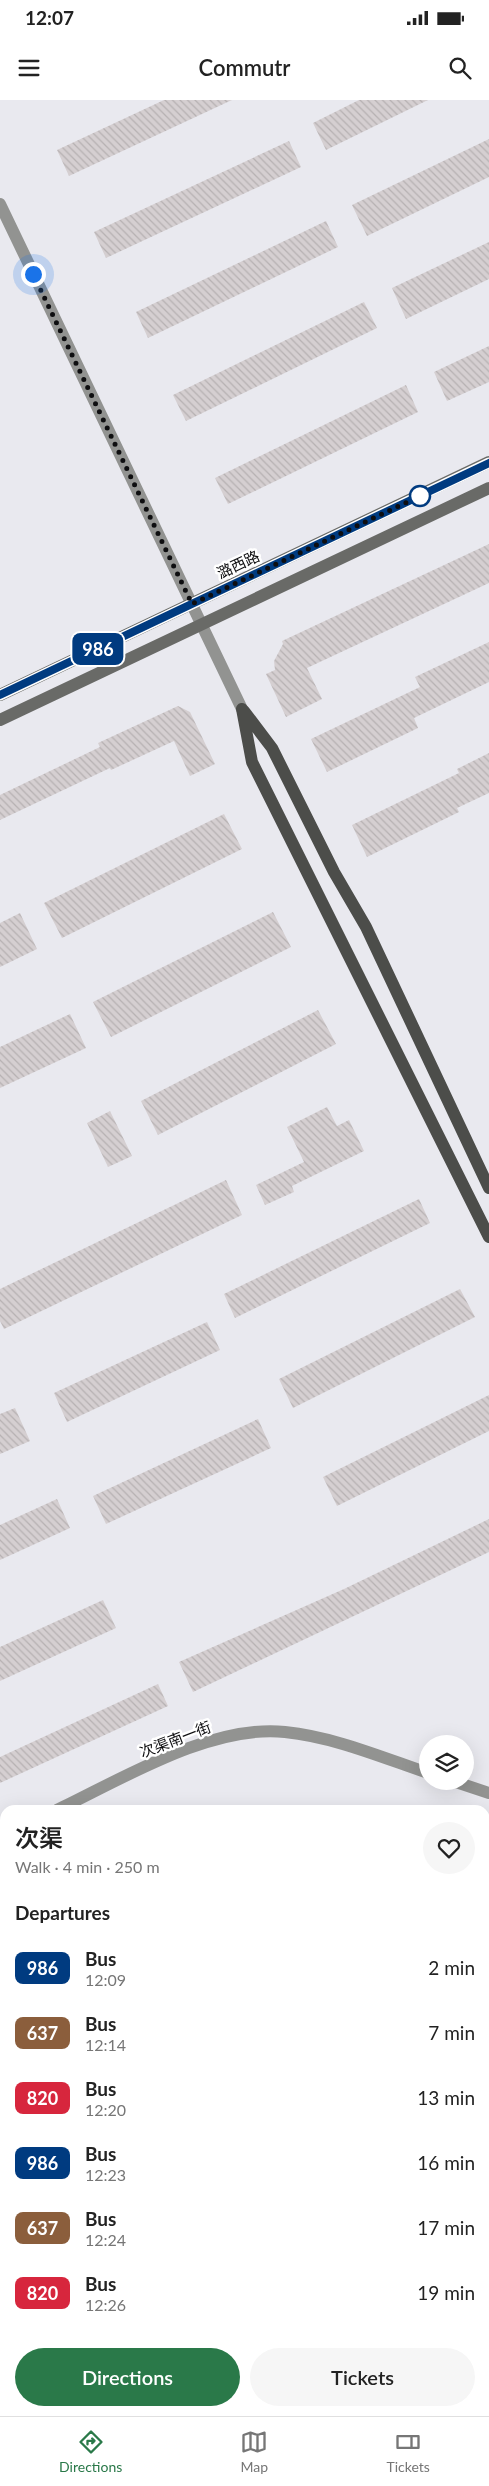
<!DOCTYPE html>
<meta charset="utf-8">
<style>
:root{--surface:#fff;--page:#f6f6f6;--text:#222;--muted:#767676;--line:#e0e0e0;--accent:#2a7949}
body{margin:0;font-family:Lato,"Noto Sans SC",sans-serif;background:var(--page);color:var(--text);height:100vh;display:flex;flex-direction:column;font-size:19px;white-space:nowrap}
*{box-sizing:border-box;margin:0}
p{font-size:16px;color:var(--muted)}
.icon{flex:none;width:28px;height:28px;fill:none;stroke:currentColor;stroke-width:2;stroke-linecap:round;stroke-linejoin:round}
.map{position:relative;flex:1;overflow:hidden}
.details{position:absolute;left:0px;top:1705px;width:490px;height:611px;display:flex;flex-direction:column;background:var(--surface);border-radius:15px 15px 0 0;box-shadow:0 5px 20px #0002}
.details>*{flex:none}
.badge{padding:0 10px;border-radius:8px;font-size:18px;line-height:32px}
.buttons{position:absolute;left:419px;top:1635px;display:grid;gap:10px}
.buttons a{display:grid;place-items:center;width:55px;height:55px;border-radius:50%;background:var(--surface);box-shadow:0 5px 20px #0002;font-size:25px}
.you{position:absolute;width:25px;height:25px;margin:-12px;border:4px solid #fff;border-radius:50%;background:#1a73e8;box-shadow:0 0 0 8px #1a73e833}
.map>.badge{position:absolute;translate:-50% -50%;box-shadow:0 0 0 2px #fff}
h2{padding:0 15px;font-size:19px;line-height:45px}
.round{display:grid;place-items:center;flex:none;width:52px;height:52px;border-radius:26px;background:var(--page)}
.summary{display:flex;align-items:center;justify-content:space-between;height:85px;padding:0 15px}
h1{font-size:24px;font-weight:600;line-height:38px}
.action{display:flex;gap:10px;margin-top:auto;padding:10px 15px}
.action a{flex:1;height:58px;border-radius:30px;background:var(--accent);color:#fff;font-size:20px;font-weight:600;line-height:58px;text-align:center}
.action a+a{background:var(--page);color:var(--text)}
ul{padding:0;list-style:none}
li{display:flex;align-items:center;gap:15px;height:65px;padding:0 15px}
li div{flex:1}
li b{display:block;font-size:19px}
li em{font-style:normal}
li .badge{min-width:55px;font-weight:700;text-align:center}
.status{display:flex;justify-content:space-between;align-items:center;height:35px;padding:0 25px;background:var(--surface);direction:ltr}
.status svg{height:14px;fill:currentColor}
header{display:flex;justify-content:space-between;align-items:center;height:65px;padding:0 15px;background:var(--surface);font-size:22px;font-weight:600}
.dock{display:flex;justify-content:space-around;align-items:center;height:70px;border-top:1px solid var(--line);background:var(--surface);font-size:14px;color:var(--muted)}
.dock a{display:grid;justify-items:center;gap:2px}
.dock .on{color:var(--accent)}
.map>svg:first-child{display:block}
.park{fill:#cce2ac}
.building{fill:url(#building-back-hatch)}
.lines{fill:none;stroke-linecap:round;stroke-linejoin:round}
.street{stroke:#929391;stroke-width:12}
.secondary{stroke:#696a67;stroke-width:12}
.primary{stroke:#4c4d4a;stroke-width:12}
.line-casing{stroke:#fff;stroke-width:11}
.line{stroke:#003b80;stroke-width:8}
.walk{stroke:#0e0e10;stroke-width:5;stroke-dasharray:0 9}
.stop-dot{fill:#fff;stroke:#003b80;stroke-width:2.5}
.labels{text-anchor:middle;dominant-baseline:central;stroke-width:5;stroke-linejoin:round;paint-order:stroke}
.street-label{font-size:15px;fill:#0e0e10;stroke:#fff}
</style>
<div class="status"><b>12:07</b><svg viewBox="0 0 49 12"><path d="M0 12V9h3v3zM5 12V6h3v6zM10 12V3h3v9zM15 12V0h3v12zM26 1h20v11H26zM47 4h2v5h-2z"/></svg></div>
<header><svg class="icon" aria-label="menu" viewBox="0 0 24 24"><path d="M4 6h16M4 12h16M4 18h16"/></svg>Commutr<svg class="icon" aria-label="search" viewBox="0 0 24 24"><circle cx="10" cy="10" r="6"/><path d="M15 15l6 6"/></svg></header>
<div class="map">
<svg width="489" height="2316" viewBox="0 0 489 2316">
<defs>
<pattern id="building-back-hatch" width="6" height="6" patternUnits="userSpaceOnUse" patternTransform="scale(1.25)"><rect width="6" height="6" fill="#d5cfd1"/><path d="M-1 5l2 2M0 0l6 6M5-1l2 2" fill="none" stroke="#b6b1b2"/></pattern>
</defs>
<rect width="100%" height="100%" fill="#e9e9ef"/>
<path class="park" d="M489,1838V2316H335L337,2311H485V1851Z"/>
<path class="building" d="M164,0H232L69,76L57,50Z
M359,0H428L326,50L313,23Z
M489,39V77L367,136L352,105Z
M289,41L301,67L106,158L94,132Z
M326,121L338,147L148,238L136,212Z
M489,142V179L406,219L392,188Z
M364,202L377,228L186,321L173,295Z
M489,246V282L447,301L434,272Z
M406,285L418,312L228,404L215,378Z
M489,444V483L307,568L322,599L286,617L266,574L275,570L274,561L283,544L282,541Z
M489,542V582L414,618L418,628L327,672L311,639L420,587L415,577Z
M178,606L190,612L215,664L190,676L174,641L111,670L110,668L0,720V695L100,647L98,643Z
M489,653V693L457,708L459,712L367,757L352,725L459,673L457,669Z
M224,714L242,749L62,838L44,803Z
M273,812L291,847L111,937L93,902Z
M20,813L37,849L0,867V823Z
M318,910L336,944L158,1035L141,1001Z
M70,914L86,948L0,988V947Z
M327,1007L337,1026L349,1020L364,1051L292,1086L294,1092L265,1105L256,1085L304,1062L287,1027Z
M110,1011L132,1056L108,1067L87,1023Z
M226,1080L242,1115L4,1229L0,1221V1189Z
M419,1099L430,1123L235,1218L224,1194Z
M460,1189L475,1217L293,1308L279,1279Z
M207,1222L220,1250L67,1322L54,1293Z
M489,1295V1331L337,1406L323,1377Z
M15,1308L30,1341L0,1354V1314Z
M258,1319L271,1348L106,1424L93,1396Z
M57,1399L70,1428L0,1460V1425Z
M489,1419V1452L193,1592L179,1562L344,1489Z
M103,1500L116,1528L0,1581V1547Z
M158,1584L168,1606L0,1683V1657Z"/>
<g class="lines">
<path class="street" d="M0,104L242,609
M453,1681L489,1693
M57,1710C122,1679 211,1624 285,1632C334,1637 381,1657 428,1673
M0,1737L5,1735"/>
<path class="secondary" d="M0,595L489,362
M0,620L489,388
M0,1864L5,1874
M0,2243L5,2245
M0,2270L5,2272
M105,2311L118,2316
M181,2311L194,2316
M3,2316L5,2305"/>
<path class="primary" d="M242,609L252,662L489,1137
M244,611L272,648L334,772L366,827L489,1088"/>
</g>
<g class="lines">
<g class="line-casing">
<path id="line" d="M0,595L489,363"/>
</g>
<use href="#line" class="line"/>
<path class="walk" d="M33,174L192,504L420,396"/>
</g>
<circle class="stop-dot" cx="420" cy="396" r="10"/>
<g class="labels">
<g class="street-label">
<text transform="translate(238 464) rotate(-25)">潞西路</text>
<text transform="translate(175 1639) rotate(-21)">次渠南一街</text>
</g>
</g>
</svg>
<div class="buttons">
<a><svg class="icon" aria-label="layers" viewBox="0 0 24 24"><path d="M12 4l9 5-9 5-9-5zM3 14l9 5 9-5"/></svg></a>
</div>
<div class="you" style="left:33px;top:174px"></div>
<b class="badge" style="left:98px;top:549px;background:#003b80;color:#fff">986</b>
<section class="details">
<div class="summary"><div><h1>次渠</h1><p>Walk · 4 min · 250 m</p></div><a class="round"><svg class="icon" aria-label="heart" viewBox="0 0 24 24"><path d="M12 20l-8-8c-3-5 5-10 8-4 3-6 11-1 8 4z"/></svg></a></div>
<h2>Departures</h2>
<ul>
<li><span class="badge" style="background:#003b80;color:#fff">986</span><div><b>Bus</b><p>12:09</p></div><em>2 min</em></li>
<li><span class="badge" style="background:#8b5e3c;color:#fff">637</span><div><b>Bus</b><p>12:14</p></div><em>7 min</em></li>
<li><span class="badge" style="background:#d7263d;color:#fff">820</span><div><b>Bus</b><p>12:20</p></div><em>13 min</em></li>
<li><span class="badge" style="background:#003b80;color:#fff">986</span><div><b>Bus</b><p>12:23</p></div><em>16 min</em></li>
<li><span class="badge" style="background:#8b5e3c;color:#fff">637</span><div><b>Bus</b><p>12:24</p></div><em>17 min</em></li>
<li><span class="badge" style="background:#d7263d;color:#fff">820</span><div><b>Bus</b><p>12:26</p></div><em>19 min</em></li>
</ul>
<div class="action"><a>Directions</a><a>Tickets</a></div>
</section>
</div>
<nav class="dock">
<a class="on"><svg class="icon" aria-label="directions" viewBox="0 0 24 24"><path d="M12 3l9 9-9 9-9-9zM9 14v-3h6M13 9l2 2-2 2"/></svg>Directions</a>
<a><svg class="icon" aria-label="map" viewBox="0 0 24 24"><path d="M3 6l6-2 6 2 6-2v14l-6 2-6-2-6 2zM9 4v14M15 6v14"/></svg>Map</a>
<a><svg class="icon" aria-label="tickets" viewBox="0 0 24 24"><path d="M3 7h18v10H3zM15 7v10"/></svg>Tickets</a>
</nav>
